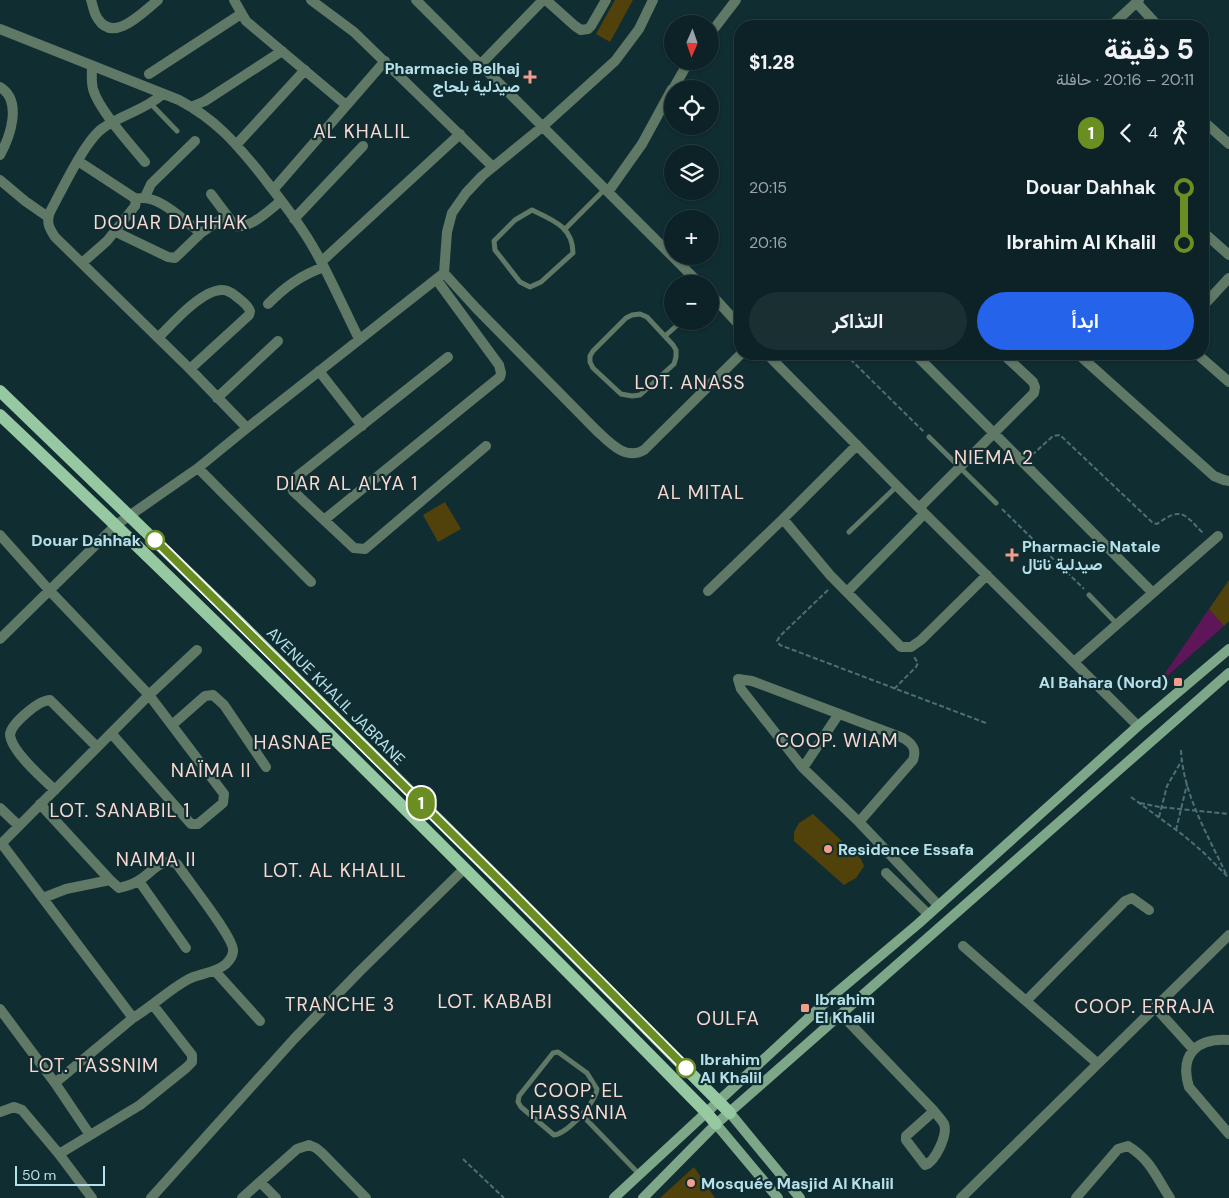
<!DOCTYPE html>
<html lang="ar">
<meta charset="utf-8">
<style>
:root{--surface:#0c2226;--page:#1a2f32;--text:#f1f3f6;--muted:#9aa4a7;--line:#2c3f43;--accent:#2563eb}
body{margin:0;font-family:"DM Sans",Vazirmatn,sans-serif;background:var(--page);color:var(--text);direction:rtl;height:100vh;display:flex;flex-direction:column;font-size:19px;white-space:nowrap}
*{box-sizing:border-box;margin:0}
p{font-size:16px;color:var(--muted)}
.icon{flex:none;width:28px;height:28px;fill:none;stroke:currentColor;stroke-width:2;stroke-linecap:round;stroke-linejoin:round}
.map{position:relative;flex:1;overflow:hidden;direction:ltr}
.drawer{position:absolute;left:734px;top:20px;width:475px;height:340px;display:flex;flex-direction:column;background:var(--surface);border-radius:20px;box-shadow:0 1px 4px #0004,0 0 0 1px var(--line);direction:rtl}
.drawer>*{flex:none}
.badge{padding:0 10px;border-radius:16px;font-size:18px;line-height:32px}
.needle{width:32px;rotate:182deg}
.buttons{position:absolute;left:664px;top:15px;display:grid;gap:10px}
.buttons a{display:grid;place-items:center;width:55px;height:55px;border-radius:50%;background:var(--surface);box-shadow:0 1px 4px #0004,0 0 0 1px var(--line);font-size:25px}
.scale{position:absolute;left:15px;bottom:12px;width:90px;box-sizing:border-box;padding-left:5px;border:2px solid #b7e1ea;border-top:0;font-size:14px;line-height:18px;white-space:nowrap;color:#b7e1ea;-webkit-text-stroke:4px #102d32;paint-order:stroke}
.map>.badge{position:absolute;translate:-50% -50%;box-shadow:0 0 0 2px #fff}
.legs{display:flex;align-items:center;gap:8px;height:55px;padding:0 15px;font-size:16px}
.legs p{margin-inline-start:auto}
.summary{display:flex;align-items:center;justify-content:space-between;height:85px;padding:0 15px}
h1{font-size:28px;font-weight:700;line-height:38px}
.primary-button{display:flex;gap:10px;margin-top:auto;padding:10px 15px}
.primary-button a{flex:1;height:58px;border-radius:30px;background:var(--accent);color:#fff;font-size:20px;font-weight:700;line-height:58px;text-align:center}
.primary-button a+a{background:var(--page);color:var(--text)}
ul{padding:0 15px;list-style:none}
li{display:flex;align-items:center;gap:18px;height:55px;font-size:19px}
li i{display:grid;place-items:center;width:8px;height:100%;margin:0 6px;background:currentColor}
li i::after{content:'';width:12px;height:12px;margin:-6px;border:4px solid;border-radius:50%;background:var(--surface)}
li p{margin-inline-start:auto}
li:first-child i{background:linear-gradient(#0000 50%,currentColor 0)}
li:last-child i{background:linear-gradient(currentColor 50%,#0000 0)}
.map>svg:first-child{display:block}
.green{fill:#5f1659}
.building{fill:#51420b}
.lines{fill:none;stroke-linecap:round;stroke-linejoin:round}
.path{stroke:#4e6f76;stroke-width:2;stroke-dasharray:5 2.5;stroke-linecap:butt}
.service{stroke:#607866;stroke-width:5}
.minor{stroke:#607866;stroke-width:10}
.secondary{stroke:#7ea688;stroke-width:10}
.primary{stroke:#96c9a2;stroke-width:12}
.line-1-casing{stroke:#fff;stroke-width:11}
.line-1{stroke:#6b8e23;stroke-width:8}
.poi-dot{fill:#f49d8c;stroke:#102d32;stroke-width:2}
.stop-1-dot{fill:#fff;stroke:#6b8e23;stroke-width:2.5}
.labels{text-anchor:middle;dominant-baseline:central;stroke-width:4.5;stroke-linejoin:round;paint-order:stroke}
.poi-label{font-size:16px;font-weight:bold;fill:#b7e1ea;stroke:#102d32;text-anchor:start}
.stop-label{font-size:16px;font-weight:bold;fill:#b7e1ea;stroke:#102d32;text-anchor:end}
.street-label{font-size:16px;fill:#b7e1ea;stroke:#102d32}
.quarter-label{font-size:19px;letter-spacing:1px;fill:#fbd8d1;stroke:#102d32}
</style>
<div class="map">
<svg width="1229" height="1198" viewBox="0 0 1229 1198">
<rect width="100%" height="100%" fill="#102d32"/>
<path class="green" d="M1209,609L1224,626L1157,685Z"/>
<path class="building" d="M615,0H633L610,42L596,34Z
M445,502L461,529L438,542L423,515Z
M1229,580V621L1224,626L1209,609Z
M813,814L861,859L864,866L856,878L849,882L844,885L794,841V832L799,823Z
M694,1167L715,1198H660Z"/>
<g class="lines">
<path class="path" d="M845,354L924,432
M1032,455L1053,436L1060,435L1153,523L1157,524C1182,506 1184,514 1203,533
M1002,509L1084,589
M828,590L780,636L777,641L780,645L986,723
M894,689L916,667L918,663L914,657
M1181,750C1183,795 1209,837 1227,876
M1131,797L1183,835L1203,852L1229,878
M1140,803L1160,807L1229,814
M1159,817L1167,786L1182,760
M1176,830L1187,784
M463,1159L504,1198"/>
<path class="service" d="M151,104L177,131
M532,210C553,220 573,227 573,253L541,282L530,287L520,282L506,264L495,250L494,241L515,220Z
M565,229L605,189
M640,314L647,317L673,345L676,350V357L674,364L640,395L632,396L621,394L593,368L590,362V356L593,351L626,318L632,315Z
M665,336L682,321
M929,437L996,503
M849,532L897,486
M1089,595L1117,624
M558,1052L587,1073L597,1089C595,1103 568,1133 554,1135L521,1107L518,1102L519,1096L553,1053Z
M582,1115L639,1174"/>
<path class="minor" d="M91,0C93,6 94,14 98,19C114,44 144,11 158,0
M234,0L246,21L346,105
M311,0L354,32L493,167
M416,0L700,284
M546,0L575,26L581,30L588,29L591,26L606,0
M653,0L639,29L615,61L542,127L482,176L466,193L452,213L447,232L444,273L476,308L596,430C609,442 625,461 644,450L741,354
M1136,2L1158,26
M1111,26L1139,0
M0,29L179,100C215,119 235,142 260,173C280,199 301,225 317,254C332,281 345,311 359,339
M710,34L736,0
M480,65L543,0
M92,66C92,74 91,81 93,89C99,110 130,144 145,162
M149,74L241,14
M0,87C23,101 10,137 0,155
M673,89L689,61
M163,94C143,111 123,114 103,128C85,140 61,192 50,212C46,222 49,228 55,237L190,369L247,428
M191,107L205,101L282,51
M1202,120L1229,144
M237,144L305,70
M78,161L133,197L136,201L135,206L107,241L82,263
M0,180L25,201L48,217
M273,190L385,61
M608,192L642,144L672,89
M211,194L235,226C251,229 269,210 281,201
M145,197L151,184L195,141
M135,199C157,192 183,220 201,233
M294,219L363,146
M1202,231L1229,255
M116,232L168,257L175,258L201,233L227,215
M321,262L460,134
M710,293L740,326
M268,304C285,287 301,275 324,267
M1202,307L1229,278
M158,338C172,324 202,289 223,290C229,290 233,294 237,297C242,301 248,305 250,311L249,315L190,369
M767,354L897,486L1138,726
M915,354L1153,593
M1078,354L1214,476L1224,480L1229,481
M1197,354L1229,382
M448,357L294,479L291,485L293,491L354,548L365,549L486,446
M319,371L362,426
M217,398L278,341
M198,468L311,582
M919,508L1034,393L1035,387L1033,382L1003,354
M783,519L830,575L901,647H911L921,640L987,575
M324,520L500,377L501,373L499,365L436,279
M0,535L50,591L149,695L224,794L223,803L198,824H191L111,733
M708,591L783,519L857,445
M847,592L924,514
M0,639L116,525L198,468L247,428L444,273
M1074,662L1218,536
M172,725L205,696L213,695L224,705L266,767
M803,768L838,715
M55,790C43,779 10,750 10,734C12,723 39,700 50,700L97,747
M40,804L110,880
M0,808L19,826
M859,822L913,760C917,749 912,743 903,738L752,681L738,679L741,689L803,768L859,822L938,905
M2,844L133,1018L55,1083
M0,845L149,695L197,650
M886,873L928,914
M139,881L186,948
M43,898L66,889L110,880L119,888C126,886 132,885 138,881C151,874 161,856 177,864C186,878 235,939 233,951C233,956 229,961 226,964C214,974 199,973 187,980C169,990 151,1007 133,1018
M963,946L1097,1063
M215,971L260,1021
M1026,1001L1125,901L1132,898L1149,910
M1155,1007L1193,1049
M0,1009L55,1083L90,1135
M842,1015L934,1111C937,1115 942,1120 944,1124C948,1135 935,1162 925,1165L906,1140V1136L934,1111
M1229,1040C1197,1038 1179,1054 1189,1087L1229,1134
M0,1112L14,1107L22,1110L59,1154L92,1198
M59,1154L140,1105L186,1068L192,1062V1055L153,1005
M260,1182L276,1198
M151,1198L294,1039L359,972L465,868
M242,1198L297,1149L309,1145L316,1148L322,1153L366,1198
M961,1198L1229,935
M1076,1198L1118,1149L1128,1146C1151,1160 1156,1177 1170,1198"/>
<path class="secondary" d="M730,1113L800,1198
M716,1124L778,1198
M614,1198L829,999L918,924L1138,726L1229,649
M643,1198L716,1124L1229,673"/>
<path class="primary" d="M0,391L234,617L506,887L730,1113
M0,415C240,642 474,876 706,1112L716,1124"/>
</g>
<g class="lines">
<g class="line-1-casing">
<path id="line-1" d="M155,540L506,887L686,1068"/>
</g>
<use href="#line-1" class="line-1"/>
</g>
<g class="poi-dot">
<path d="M527.5 69.5h5v5h5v5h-5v5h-5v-5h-5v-5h5z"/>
<path d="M1009.5 547.5h5v5h5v5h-5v5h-5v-5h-5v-5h5z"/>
<rect x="1173" y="677" width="10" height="10" rx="2.5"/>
<circle cx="828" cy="849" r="5"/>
<rect x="800" y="1003" width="10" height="10" rx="2.5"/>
<circle cx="691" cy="1183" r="5"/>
</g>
<g class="stop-1-dot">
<circle cx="155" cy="540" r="9"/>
<circle cx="686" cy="1068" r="9"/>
</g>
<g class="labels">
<g class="poi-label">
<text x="520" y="68" text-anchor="end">Pharmacie Belhaj<tspan x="520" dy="18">صيدلية بلحاج</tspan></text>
<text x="1022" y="546">Pharmacie Natale<tspan x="1022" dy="18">صيدلية ناتال</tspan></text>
<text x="1168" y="682" text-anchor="end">Al Bahara (Nord)</text>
<text x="838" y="849">Residence Essafa</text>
<text x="815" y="999">Ibrahim<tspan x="815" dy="18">El Khalil</tspan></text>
<text x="701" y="1183">Mosquée Masjid Al Khalil</text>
</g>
<g class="stop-label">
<text x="141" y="540">Douar Dahhak</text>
<text x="700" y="1059" text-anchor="start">Ibrahim<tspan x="700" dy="18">Al Khalil</tspan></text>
</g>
<g class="street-label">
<text transform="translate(336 696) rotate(45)">AVENUE KHALIL JABRANE</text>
</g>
<g class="quarter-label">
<text x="362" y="131">AL KHALIL</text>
<text x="171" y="222">DOUAR DAHHAK</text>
<text x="690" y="382">LOT. ANASS</text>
<text x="994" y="457">NIEMA 2</text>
<text x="347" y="483">DIAR AL ALYA 1</text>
<text x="701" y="492">AL MITAL</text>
<text x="837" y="740">COOP. WIAM</text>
<text x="293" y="742">HASNAE</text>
<text x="211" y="770">NAÏMA II</text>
<text x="120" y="810">LOT. SANABIL 1</text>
<text x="156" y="859">NAIMA II</text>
<text x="335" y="870">LOT. AL KHALIL</text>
<text x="495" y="1001">LOT. KABABI</text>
<text x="340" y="1004">TRANCHE 3</text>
<text x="1145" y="1006">COOP. ERRAJA</text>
<text x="728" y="1018">OULFA</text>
<text x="94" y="1065">LOT. TASSNIM</text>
<text x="579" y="1090">COOP. EL<tspan x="579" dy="22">HASSANIA</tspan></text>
</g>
</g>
</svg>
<div class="buttons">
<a><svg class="needle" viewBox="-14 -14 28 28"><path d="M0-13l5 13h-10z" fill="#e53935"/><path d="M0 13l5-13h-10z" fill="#9aa4a7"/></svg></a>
<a><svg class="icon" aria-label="locate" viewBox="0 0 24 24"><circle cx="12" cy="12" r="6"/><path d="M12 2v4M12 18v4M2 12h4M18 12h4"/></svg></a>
<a><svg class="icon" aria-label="layers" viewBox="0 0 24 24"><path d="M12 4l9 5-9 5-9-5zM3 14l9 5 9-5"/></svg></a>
<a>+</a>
<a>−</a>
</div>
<div class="scale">50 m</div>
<b class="badge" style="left:421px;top:803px;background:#6b8e23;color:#fff">1</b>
<section class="drawer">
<div class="summary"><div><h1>5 دقيقة</h1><p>20:11 – 20:16 · حافلة</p></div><b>$1.28</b></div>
<div class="legs"><svg class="icon" aria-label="walk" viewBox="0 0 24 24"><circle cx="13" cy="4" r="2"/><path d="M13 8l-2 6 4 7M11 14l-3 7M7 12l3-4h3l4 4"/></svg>4<svg class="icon" aria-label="back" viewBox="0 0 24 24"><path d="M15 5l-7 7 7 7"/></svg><b class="badge" style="background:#6b8e23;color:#fff">1</b></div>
<ul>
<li><i style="color:#6b8e23"></i><b>Douar Dahhak</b><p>20:15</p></li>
<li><i style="color:#6b8e23"></i><b>Ibrahim Al Khalil</b><p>20:16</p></li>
</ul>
<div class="primary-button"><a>ابدأ</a><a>التذاكر</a></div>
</section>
</div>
